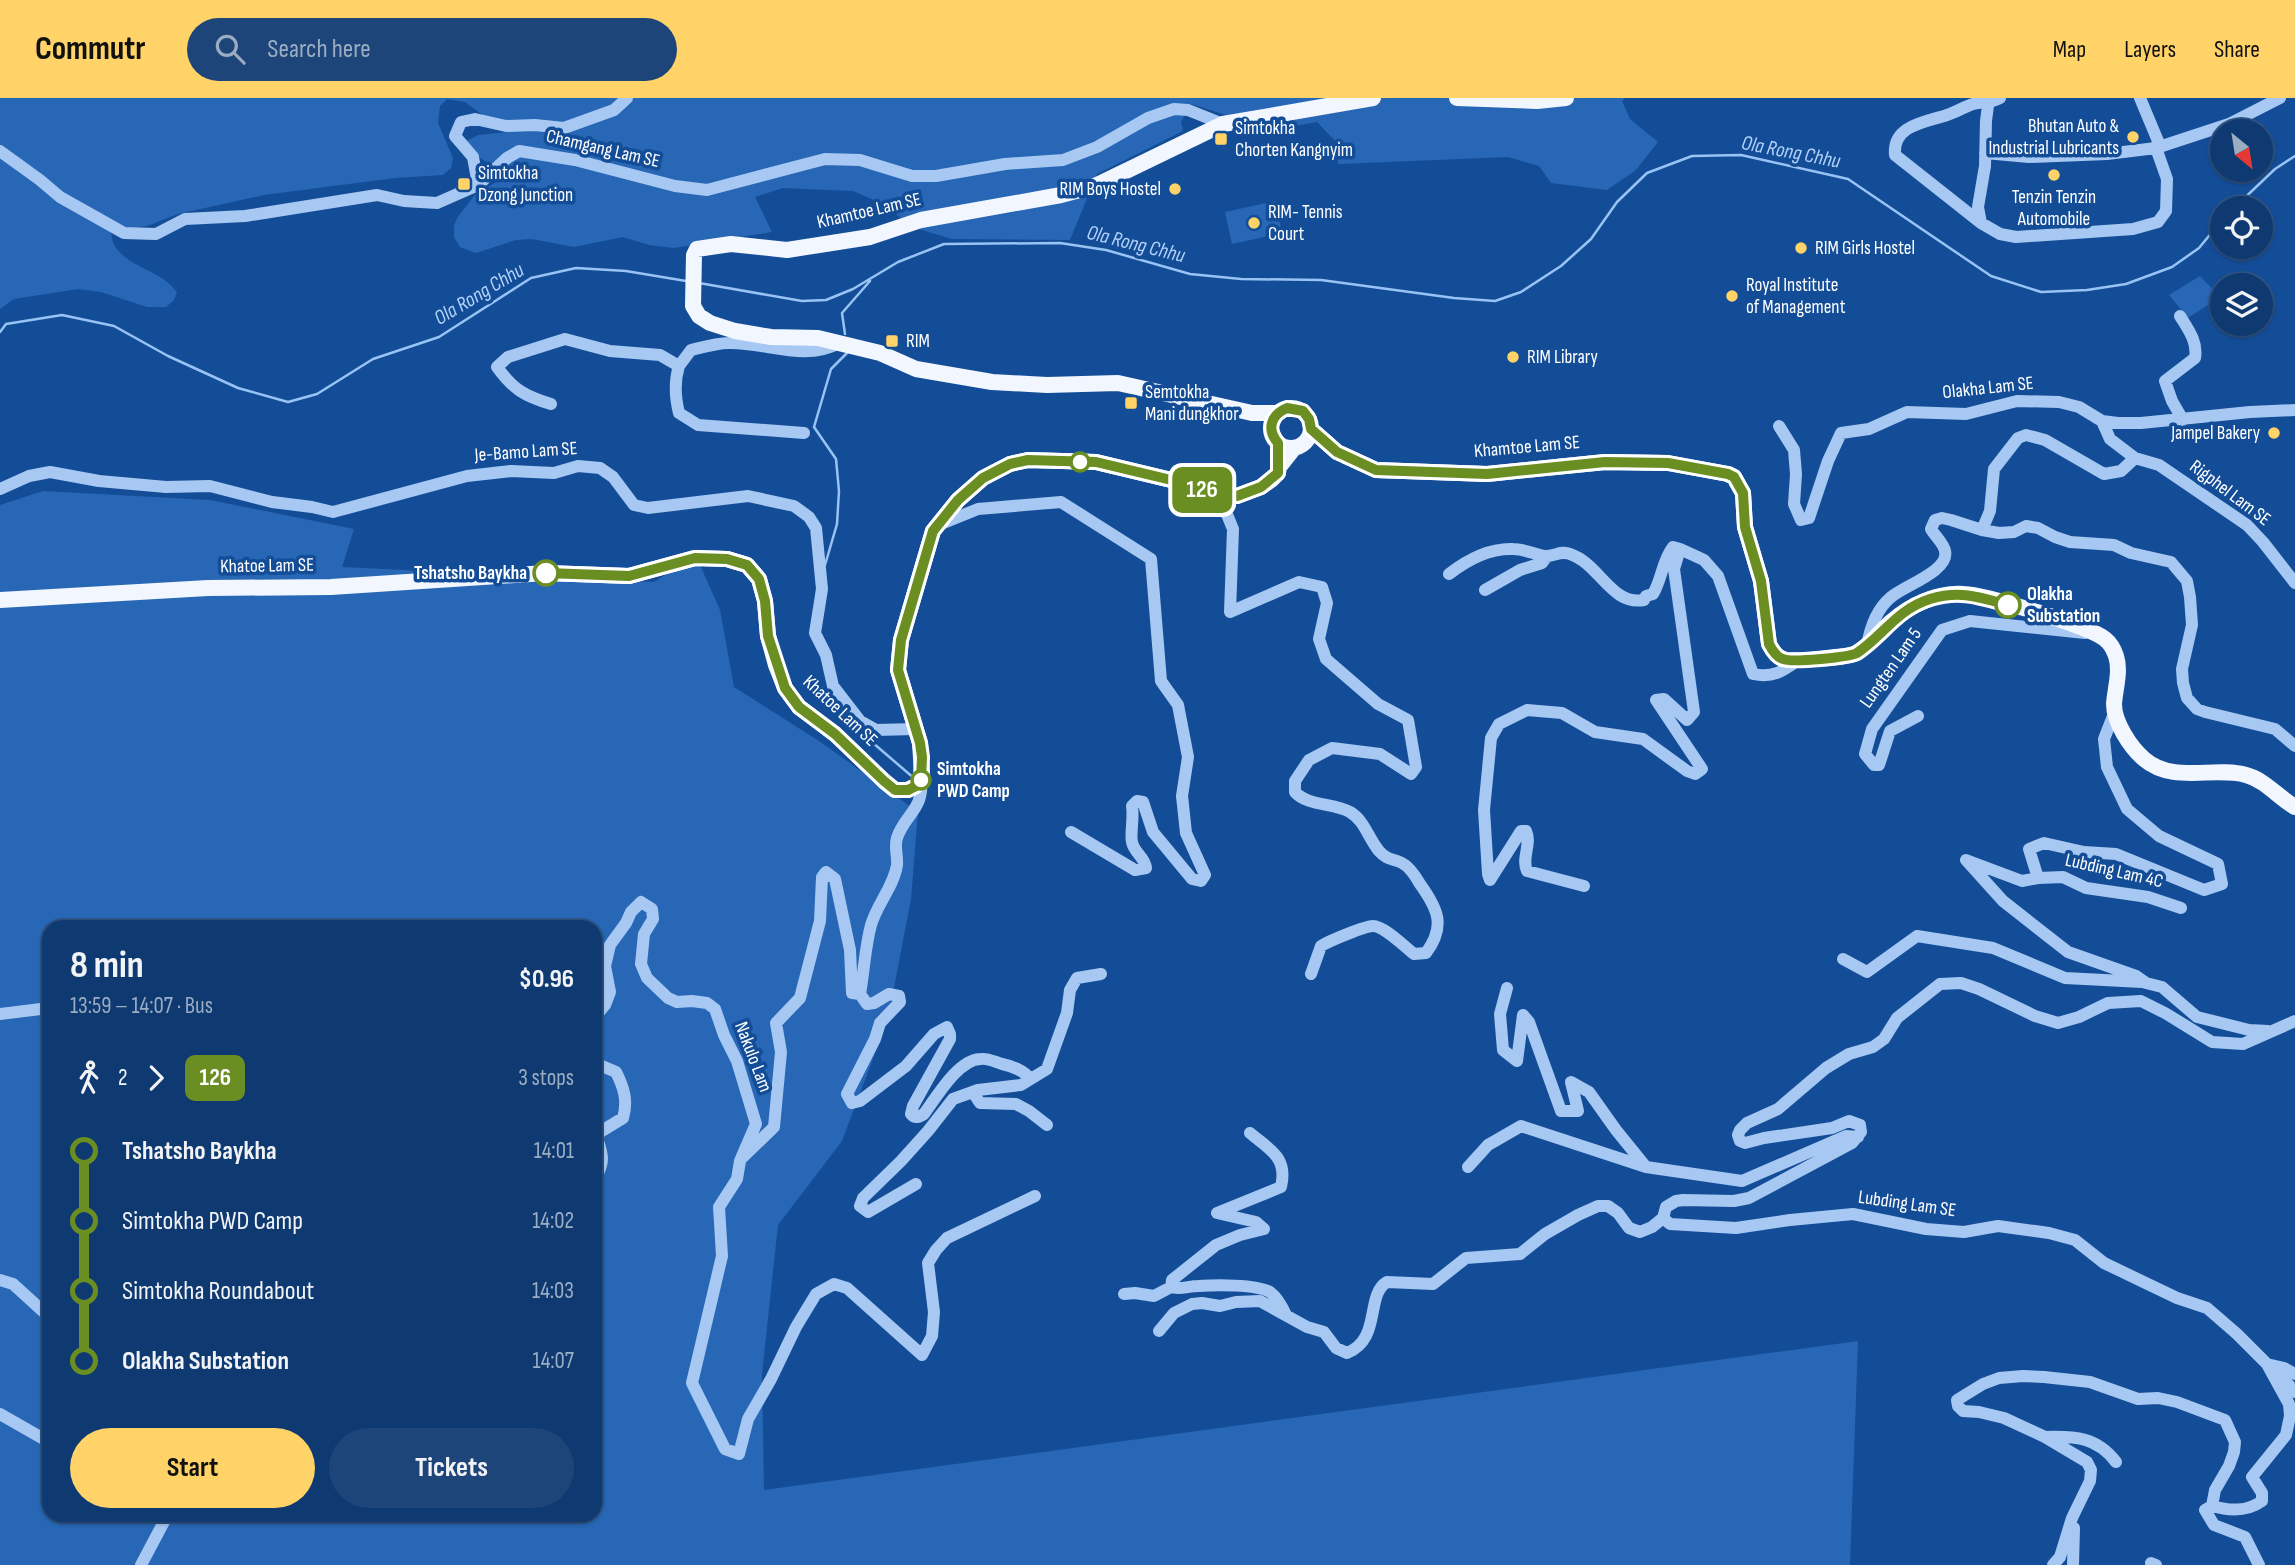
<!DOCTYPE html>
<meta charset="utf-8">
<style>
:root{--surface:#0f3a71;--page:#1d4579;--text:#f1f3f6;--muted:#9badc3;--line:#2f5484;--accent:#ffd367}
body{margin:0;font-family:"Sofia Sans Condensed",sans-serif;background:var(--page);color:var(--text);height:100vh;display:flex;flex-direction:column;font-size:26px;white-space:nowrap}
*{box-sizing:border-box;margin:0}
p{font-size:23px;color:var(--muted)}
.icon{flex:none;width:38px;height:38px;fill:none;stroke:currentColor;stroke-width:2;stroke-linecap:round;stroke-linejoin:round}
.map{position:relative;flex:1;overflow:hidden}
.details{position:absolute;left:42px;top:822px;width:560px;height:602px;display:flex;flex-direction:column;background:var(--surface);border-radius:21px;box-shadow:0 2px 5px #0004,0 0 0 2px var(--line)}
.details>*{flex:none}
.badge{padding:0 14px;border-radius:10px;font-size:24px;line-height:46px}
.needle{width:46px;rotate:150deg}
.controls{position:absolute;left:2210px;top:21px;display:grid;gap:14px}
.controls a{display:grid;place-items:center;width:63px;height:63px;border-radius:50%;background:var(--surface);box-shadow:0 2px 5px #0004,0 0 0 2px var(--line);font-size:35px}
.map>.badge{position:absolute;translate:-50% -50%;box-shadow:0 0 0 4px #fff}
.legs{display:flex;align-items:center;gap:10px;height:77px;padding:0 28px;font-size:23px}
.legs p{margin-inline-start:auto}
.summary{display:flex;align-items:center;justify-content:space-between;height:119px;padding:0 28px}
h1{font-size:38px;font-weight:700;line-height:52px}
.button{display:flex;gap:14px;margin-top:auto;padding:14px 28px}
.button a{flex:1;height:80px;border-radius:42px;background:var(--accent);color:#111;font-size:28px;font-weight:700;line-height:80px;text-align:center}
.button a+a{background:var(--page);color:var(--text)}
ul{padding:0 28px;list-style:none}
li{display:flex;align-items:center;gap:24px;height:70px;font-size:26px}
li i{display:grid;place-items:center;width:10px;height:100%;margin:0 9px;background:currentColor}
li i::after{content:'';width:18px;height:18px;margin:-9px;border:5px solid;border-radius:50%;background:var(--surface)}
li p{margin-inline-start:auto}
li:first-child i{background:linear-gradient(#0000 50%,currentColor 0)}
li:last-child i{background:linear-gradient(currentColor 50%,#0000 0)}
header{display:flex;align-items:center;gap:42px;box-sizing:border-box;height:98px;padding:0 35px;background:var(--accent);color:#111}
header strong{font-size:33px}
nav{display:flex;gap:38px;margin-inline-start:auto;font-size:24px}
.search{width:490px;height:63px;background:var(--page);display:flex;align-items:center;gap:18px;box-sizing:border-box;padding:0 24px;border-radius:38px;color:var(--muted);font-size:26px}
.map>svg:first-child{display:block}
.green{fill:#2767b5;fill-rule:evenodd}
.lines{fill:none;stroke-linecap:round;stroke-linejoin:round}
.stream{stroke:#98c3f5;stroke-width:2.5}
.minor{stroke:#a6c8f2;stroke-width:12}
.major{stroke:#f1f6ff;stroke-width:16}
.line-1-casing{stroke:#fff;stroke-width:16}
.line-1{stroke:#6b8e23;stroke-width:10}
.poi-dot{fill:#ffd367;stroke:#144d97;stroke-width:2.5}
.stop-1-dot{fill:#fff;stroke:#6b8e23;stroke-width:3.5}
.labels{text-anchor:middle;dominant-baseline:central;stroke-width:7;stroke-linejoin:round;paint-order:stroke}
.poi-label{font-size:19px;fill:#fff;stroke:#144d97;text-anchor:start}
.street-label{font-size:19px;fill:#fff;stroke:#144d97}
.stop-label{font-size:19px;font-weight:bold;fill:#fff;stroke:#144d97;text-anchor:start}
.water-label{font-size:21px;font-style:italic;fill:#b2d2f9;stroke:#144d97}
</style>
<header>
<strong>Commutr</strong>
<div class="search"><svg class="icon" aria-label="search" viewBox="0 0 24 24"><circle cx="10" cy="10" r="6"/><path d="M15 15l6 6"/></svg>Search here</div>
<nav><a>Map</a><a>Layers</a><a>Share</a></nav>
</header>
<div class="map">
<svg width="2295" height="1467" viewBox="0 0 2295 1467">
<rect width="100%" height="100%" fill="#144d97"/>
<path class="green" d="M0,0H1625L1622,3L1630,21L1658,44L1636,72L1607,92L1551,85L1539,68L1508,59L1338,66L1337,45L1317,24L1266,33L1229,18L1191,6L1181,24L1183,33L1097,76L1070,142L952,141L912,129L883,106L853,93L783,90L755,99L772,134L674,150L649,147L623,139L574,149L532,141L516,142L476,155L460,149L454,139V128L457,120L477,94L484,92L500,81L495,70L466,50L465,44L478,37L506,34L465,4L447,1L440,8L438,25L453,60L451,70L443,77L395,80L264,97L178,116L147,128L116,132L111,134C113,169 162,169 177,195L173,203L166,209H147L101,194L78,191L14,201L0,211Z
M1275,103L1282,135L1232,146L1225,114Z
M2200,178L2220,199L2188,220L2169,197Z
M43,393L210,402L354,431L342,469L654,484L696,458L720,512L734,589L822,645L918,714L911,801L888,921L842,1043L778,1127L762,1276L764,1392L1858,1243L1850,1467H0V407ZM49,830H595V1418H49Z"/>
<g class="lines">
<path class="stream" d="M2234,110L2275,71L2295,58
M699,185L802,203L826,202L853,191L898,164L944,146L1060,145L1106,152L1190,176L1241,181L1321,182L1454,200L1495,203L1521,194L1561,168L1591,141L1617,104L1647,75L1692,58L1741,57L1848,81L1991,178L2041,194L2087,192L2126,186L2172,169L2199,150L2222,122
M0,234L6,226L62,217L114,228L168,258L238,290L288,304L317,296L373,261L439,239L531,180L576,170L626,173L686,183
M845,236L842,215L870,183
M825,467L837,426L839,393L836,361L814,329L831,271L848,254
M836,600L842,620L863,639
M873,645L915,681"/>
<path class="minor" d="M2000,0C1987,7 1985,3 1973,6C1964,9 1956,14 1947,17C1926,24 1892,27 1895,57L1981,125L2000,136L2016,139L2133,131L2158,124L2166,113L2167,81L2156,50L2158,43L2140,0
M0,53L40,82L60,99L124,135L156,136L185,121L245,118L377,97L404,103L437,105L478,87L507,60L519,53L575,62L675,88L707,92L825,61L860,62L912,78H936L1005,66L1063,62L1097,49L1148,20L1174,11L1188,12L1223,26
M1985,55L2029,59L2107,56L2156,50L2229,26L2280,0
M478,87L473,59L455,38L461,24L475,21L506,28L535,27L564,30L614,12L627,0
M1981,125L1978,109L1985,68L1986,23L1989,0
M2180,218C2188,231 2198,244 2195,260L2165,283L2172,303L2183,322
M679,268C674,284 675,299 679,315L698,327L804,335
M551,306C524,298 513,291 497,269L508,259L565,241L610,253L660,257L679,268L691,252C703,249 717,245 729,245C765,244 805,264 839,245
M2102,323L2110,341L2127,354L2135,360L2159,367L2247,427L2263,444L2295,485
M1779,328L1794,352L1796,376L1794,406L1801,422L1809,420L1828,363L1841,335L1869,331L1907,314L1966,316L2017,303L2059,304L2079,309L2102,323L2118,325H2141L2250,314L2295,312
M0,391L29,378L50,374L99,383L166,389L210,388L272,404L312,409L333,414L467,378L511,373L554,375L578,368L600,370L613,379L634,407L648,410L748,398L794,408L809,419L816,430L822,491L815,535L826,557L833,588L860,623L876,632L915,631
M1219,397L1233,431L1230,514L1299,484L1322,489L1327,505L1319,541L1326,561L1378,606L1408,622L1416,669L1411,676L1380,656L1332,650L1309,662L1295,683V694C1307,708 1334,705 1350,714C1365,723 1368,740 1379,753C1388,763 1392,760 1402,765C1410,769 1416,779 1420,786C1438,811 1446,828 1426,855L1414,856C1405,849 1384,828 1373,828C1365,828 1329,843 1321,848L1311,876
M941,426L978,411L1061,404L1151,461L1161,583L1178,607L1188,659L1182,698L1186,735L1205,777L1201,783L1192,781L1153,734L1143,704L1137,703L1132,708C1134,720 1130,736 1132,744C1134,755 1145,759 1146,770L1135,772L1071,734
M1982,432L1990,413L1994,371L2018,340L2026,337L2045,342L2104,376L2121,373L2135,360
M1449,476C1467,462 1489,450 1513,451C1524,451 1534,456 1544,458C1553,459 1561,452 1570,456C1600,466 1611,508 1644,502L1646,498L1653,496C1662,481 1662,463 1673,449L1680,451
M1485,492L1520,472L1542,465L1547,458
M1867,548C1870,530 1876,512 1890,500C1903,488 1950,473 1945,453C1944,446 1935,438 1931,431L1935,422L1942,420L1951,422L1982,432L1999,435L2014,434L2026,428L2038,430L2055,439L2070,444L2114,447L2131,455L2171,464L2187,483L2190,499L2192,527L2182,571L2183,585L2187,600L2197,611L2205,614L2275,631L2295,648
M2115,613L2104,641L2107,669L2127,711L2159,738L2218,766L2222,786L2204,792L2116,756L2084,754L2044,745L2029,751L2038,780L2022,783L1966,762L2003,803L2068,854L2136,878L2146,885L2162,889L2197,919L2249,932L2268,933
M1918,618L1890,633L1879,667H1874L1865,656L1872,631L1942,532L1970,523L2085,535
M2038,780L2063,779L2086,790L2148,799L2181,810
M1584,788L1527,773C1521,760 1532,746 1526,733H1521L1490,782L1488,776L1484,712L1491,640L1499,626L1527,612L1562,615L1595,634L1643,641L1687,673L1695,676L1702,671L1656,602L1664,601L1687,622L1694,614L1674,471L1680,451L1704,462L1718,478L1753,576C1772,580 1782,574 1797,563
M1843,861L1867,874L1917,838L1993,850L2065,880L2142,884
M1507,890L1500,916L1503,952L1517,963L1523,917L1529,924L1561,1013H1578L1571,984L1589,994L1616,1032L1646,1069L1742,1083L1846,1038L1858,1039
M860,896L867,906L874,905L889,896L899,898L900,904L880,925L875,941L847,996L852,1005L860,1003L906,968L934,936L947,929L950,936V941L913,1008L911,1016C915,1021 919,1019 924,1016C936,1000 958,961 981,961C988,960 995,964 1002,966C1012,968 1025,973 1030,981
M0,916L49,910
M595,919L605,907L610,894L605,868L610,847L626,825L631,814L641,804L652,811L653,821L644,836L641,866L647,880L668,900L677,904L692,903L707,905L715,911L724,937L737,963L756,1026L740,1063L737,1081L719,1109L722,1158L692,1285L725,1351L739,1356L748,1321L771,1281L796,1229L816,1196L834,1186L847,1190L922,1257L932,1238L934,1214L928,1165L936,1152L947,1140L1035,1098
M595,965L616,974C624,990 628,1003 623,1020L600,1034L597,1040C603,1057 605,1065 595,1080
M978,992L974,996L980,1005L1016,1006L1029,1013L1047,1027
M1250,1035C1270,1052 1288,1059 1281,1089L1217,1115L1256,1124L1264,1131L1240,1137L1216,1147L1172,1182L1171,1189C1179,1192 1189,1188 1198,1188C1215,1187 1256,1186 1270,1194C1278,1200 1282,1208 1286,1217
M743,1059L774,1029L781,954L776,925L800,900L820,823L822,779L826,774L835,781L850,852L852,895L860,896C864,874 865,849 871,827C877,806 894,788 897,767C898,758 894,749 897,740C904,717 924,712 921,682
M1468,1069L1488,1047L1521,1028L1646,1069
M916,1086L868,1114L860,1108L863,1100L901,1063L928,1033L953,1001L978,992L1021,987L1047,971L1067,915L1070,892L1077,880L1101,876
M0,1182L13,1186L46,1216V1246L49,1255
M1124,1196L1135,1195L1154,1198L1171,1189
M1159,1233L1174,1215L1192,1206L1202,1205L1220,1208L1236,1204L1260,1203L1307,1229L1324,1234L1336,1250L1347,1255C1382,1241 1365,1197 1387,1184L1433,1186L1466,1160L1520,1156L1545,1136L1578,1117L1598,1108H1608L1618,1115L1629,1130L1640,1134L1652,1129L1663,1120
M2267,1266L2284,1270L2295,1276
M2281,1278L2295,1294
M0,1316L49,1344
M2045,1339C2075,1338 2097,1339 2116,1364
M2212,1408L2205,1412L2214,1427L2245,1439L2259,1467
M2151,1465L2156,1467
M141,1467L167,1418
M2053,1467L2060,1459L2072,1420L2090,1383L2091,1372L2087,1364L2045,1339L2004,1320L1979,1314L1963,1313L1958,1308L1957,1302L1983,1286L1999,1280L2023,1278L2044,1279L2090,1284L2138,1301L2158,1300L2177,1304L2225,1322L2235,1344L2234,1354L2229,1368L2215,1392L2212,1408C2230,1413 2247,1414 2262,1403V1395L2252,1379L2286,1337L2290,1318L2289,1306L2267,1266L2237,1236L2207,1210L2177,1200L2104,1165L2075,1142L2049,1135L1998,1128L1964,1134L1926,1131L1853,1116L1790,1122L1736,1130L1670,1126L1663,1120L1666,1109L1676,1103L1683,1102L1734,1103L1749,1100L1852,1045L1861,1034L1860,1027L1849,1023L1832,1030L1764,1040L1745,1045L1740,1043L1738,1037L1740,1032L1747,1025L1778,1011L1826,970L1849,956L1873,949L1884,941L1897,920L1940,886L1961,885L1979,891L2035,918L2058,925L2079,919L2108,905L2141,903L2165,915L2212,944L2243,946L2295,923
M2073,1467L2074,1430"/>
<path class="major" d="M1457,0L1537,3L1566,0
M1271 330a20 20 0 1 1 40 0a20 20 0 1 1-40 0Z
M1278,315H1252L1118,285L1047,287L992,284L916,271L880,255L818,240L771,239L735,233L710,225L699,218L693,208L694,157L697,151L731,146L787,152L819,147L870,139L921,122L1061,97L1095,88L1223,26L1373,0
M1311,331L1337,354L1376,372L1487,376L1605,364L1668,365L1728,376L1734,379L1743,395L1745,429L1761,483L1769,546C1772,552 1776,559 1783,561C1790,564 1850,559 1856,555C1871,547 1879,534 1891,524C1910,507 1938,494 1964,496C1986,497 2089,528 2105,541C2110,545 2114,552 2116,558C2121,573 2115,591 2114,606C2114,624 2130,649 2144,661C2173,686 2213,668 2246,677C2265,682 2278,699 2295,709
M0,502L208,490L331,489L546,475L629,478L695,460L727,461L747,467L759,481L765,503L768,538L776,567L785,590L799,609L835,636L884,683L895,692H907L916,688L921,682L922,675L920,645L898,572L901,542L933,433L958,402L983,380L1010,366L1028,362L1096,364L1188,386L1219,397L1237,398L1261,389L1271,382L1278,375L1279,369L1294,350"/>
</g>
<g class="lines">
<g class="line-1-casing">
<path id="line-1" d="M546,475L629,478L695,460L727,461L747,467L759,481L765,503L768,538L785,590L799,609L835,636L884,683L895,692H908L916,688L921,682L922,659L920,645L898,572L901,542L933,433L958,402L983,380L1010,366L1028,362L1096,364L1188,386L1219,397L1237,398L1261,389L1278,375V345C1266,331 1271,317 1287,310L1303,313L1309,321L1311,331L1337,354L1376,372L1487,376L1605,364L1668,365L1728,376L1734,379L1743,395L1745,429L1761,483L1769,546C1772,552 1776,559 1783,561C1792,565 1850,559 1857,555C1884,537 1896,512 1930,501C1960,492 1979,499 2008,507"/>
</g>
<use href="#line-1" class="line-1"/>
</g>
<g class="poi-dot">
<circle cx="2133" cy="39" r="7"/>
<rect x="1214" y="34" width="14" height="14" rx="3.5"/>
<circle cx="2054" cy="77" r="7"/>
<rect x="457" y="79" width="14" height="14" rx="3.5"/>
<circle cx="1175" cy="91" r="7"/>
<circle cx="1254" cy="125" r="7"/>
<circle cx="1801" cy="150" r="7"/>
<circle cx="1732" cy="198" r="7"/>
<rect x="885" y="236" width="14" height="14" rx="3.5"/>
<circle cx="1513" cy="259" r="7"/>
<rect x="1124" y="298" width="14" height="14" rx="3.5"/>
<circle cx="2274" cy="335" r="7"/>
</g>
<g class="stop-1-dot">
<circle cx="1080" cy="364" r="9"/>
<circle cx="546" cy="475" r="12"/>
<circle cx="2008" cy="507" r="12"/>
<circle cx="921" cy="682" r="9"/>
</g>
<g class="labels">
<g class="poi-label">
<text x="2119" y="28" text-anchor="end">Bhutan Auto &amp;<tspan x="2119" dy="22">Industrial Lubricants</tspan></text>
<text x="1235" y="30">Simtokha<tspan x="1235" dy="22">Chorten Kangnyim</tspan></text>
<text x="478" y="75">Simtokha<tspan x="478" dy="22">Dzong Junction</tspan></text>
<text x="1161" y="91" text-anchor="end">RIM Boys Hostel</text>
<text x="2054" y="99" text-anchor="middle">Tenzin Tenzin<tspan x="2054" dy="22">Automobile</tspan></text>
<text x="1268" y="114">RIM- Tennis<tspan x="1268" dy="22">Court</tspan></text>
<text x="1815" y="150">RIM Girls Hostel</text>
<text x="1746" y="187">Royal Institute<tspan x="1746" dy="22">of Management</tspan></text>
<text x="906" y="243">RIM</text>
<text x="1527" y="259">RIM Library</text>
<text x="1145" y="294">Semtokha<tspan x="1145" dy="22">Mani dungkhor</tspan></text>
<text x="2260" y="335" text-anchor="end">Jampel Bakery</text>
</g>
<g class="street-label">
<text transform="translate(603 51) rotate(13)">Chamgang Lam SE</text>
<text transform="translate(869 113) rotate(-13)">Khamtoe Lam SE</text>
<text transform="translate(1988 290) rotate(-6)">Olakha Lam SE</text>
<text transform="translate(1527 349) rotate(-5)">Khamtoe Lam SE</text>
<text transform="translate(526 354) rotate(-4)">Je-Bamo Lam SE</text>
<text transform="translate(2230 395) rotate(37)">Rigphel Lam SE</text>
<text transform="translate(267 468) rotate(-1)">Khatoe Lam SE</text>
<text transform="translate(1891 570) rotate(-55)">Lungten Lam 5</text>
<text transform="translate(840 613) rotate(43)">Khatoe Lam SE</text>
<text transform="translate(2114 773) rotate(13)">Lubding Lam 4C</text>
<text transform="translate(753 959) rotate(69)">Nakulo Lam</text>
<text transform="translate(1907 1106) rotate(8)">Lubding Lam SE</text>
</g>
<g class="stop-label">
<text x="527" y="475" text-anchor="end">Tshatsho Baykha</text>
<text x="2027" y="496">Olakha<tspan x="2027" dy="22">Substation</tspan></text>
<text x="937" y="671">Simtokha<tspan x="937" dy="22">PWD Camp</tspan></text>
</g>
<g class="water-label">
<text transform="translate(1791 54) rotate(11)">Ola Rong Chhu</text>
<text transform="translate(1136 146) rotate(14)">Ola Rong Chhu</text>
<text transform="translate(479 196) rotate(-31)">Ola Rong Chhu</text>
</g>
</g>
</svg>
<div class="controls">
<a><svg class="needle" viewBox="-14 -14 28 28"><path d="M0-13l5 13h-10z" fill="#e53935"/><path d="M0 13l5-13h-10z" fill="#9badc3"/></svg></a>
<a><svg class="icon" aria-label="locate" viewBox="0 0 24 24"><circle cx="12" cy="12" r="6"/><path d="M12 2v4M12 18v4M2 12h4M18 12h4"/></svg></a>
<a><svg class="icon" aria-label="layers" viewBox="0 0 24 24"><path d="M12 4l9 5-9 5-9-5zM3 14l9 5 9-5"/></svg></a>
</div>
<b class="badge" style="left:1202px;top:392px;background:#6b8e23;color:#fff">126</b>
<section class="details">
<div class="summary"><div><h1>8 min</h1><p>13:59 – 14:07 · Bus</p></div><b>$0.96</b></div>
<div class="legs"><svg class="icon" aria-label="walk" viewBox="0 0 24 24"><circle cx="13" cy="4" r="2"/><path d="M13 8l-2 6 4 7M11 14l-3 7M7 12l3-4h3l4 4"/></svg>2<svg class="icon" aria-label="forward" viewBox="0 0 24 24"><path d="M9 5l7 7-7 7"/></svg><b class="badge" style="background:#6b8e23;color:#fff">126</b><p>3 stops</p></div>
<ul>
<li><i style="color:#6b8e23"></i><b>Tshatsho Baykha</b><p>14:01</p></li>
<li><i style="color:#6b8e23"></i><span>Simtokha PWD Camp</span><p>14:02</p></li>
<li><i style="color:#6b8e23"></i><span>Simtokha Roundabout</span><p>14:03</p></li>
<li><i style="color:#6b8e23"></i><b>Olakha Substation</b><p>14:07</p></li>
</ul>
<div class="button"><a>Start</a><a>Tickets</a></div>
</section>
</div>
